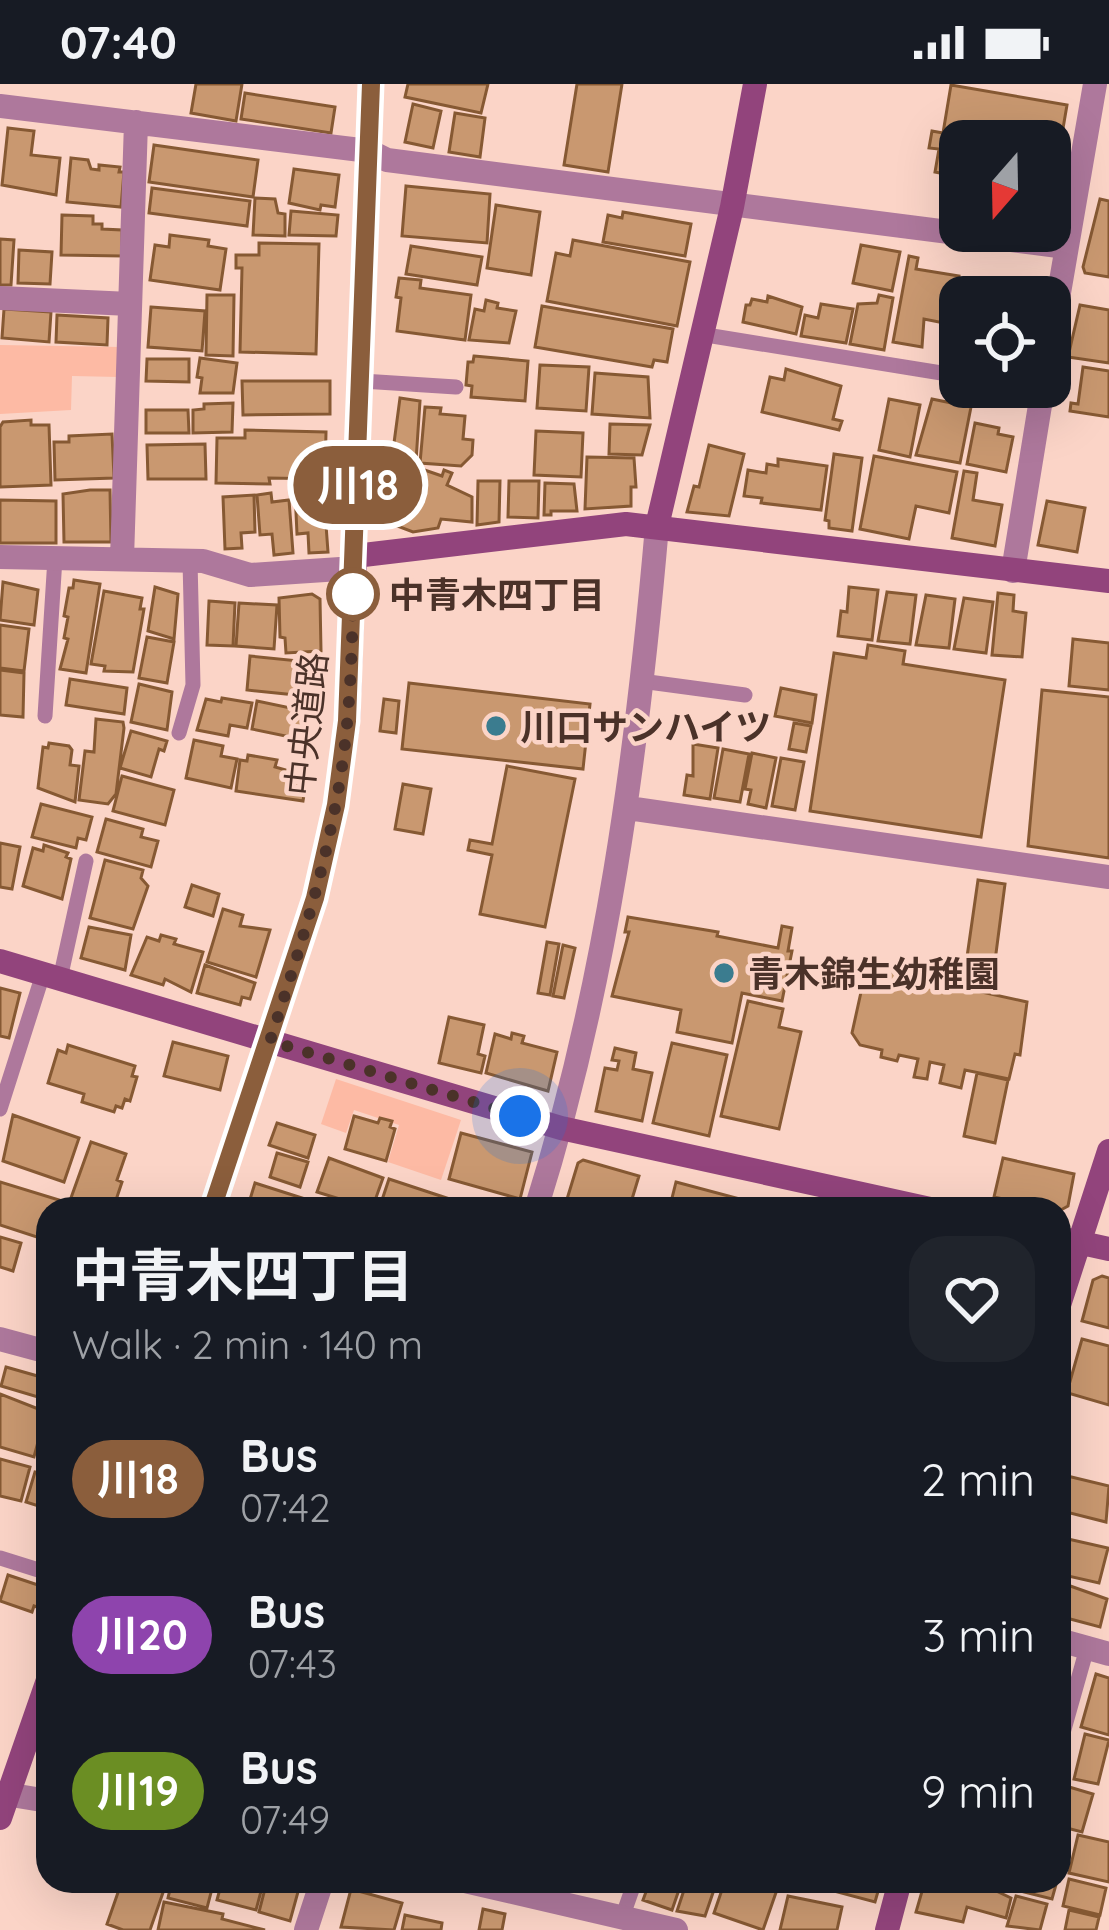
<!DOCTYPE html>
<meta charset="utf-8">
<style>
:root{--surface:#171b24;--page:#20242c;--text:#f1f3f6;--muted:#9ea1a6}
body{margin:0;font-family:Quicksand,"Noto Sans JP",sans-serif;background:var(--page);color:var(--text);height:100vh;display:flex;flex-direction:column;font-size:45px;white-space:nowrap}
*{box-sizing:border-box;margin:0}
p{font-size:39px;color:var(--muted)}
.icon{flex:none;width:66px;height:66px;fill:none;stroke:currentColor;stroke-width:2;stroke-linecap:round;stroke-linejoin:round}
.map{position:relative;flex:1;overflow:hidden}
.sheet{position:absolute;left:36px;top:1113px;width:1035px;height:696px;display:flex;flex-direction:column;background:var(--surface);border-radius:36px;box-shadow:0 12px 48px #0002}
.sheet>*{flex:none}
.badge{padding:0 24px;border-radius:39px;font-size:42px;line-height:78px}
.needle{width:78px;rotate:200deg}
.buttons{position:absolute;left:939px;top:36px;display:grid;gap:24px}
.buttons a{display:grid;place-items:center;width:132px;height:132px;border-radius:24px;background:var(--surface);box-shadow:0 12px 48px #0002;font-size:60px}
.you{position:absolute;width:60px;height:60px;margin:-30px;border:9px solid #fff;border-radius:50%;background:#1a73e8;box-shadow:0 0 0 18px #1a73e833}
.map>.badge{position:absolute;translate:-50% -50%;box-shadow:0 0 0 6px #fff}
.round{display:grid;place-items:center;flex:none;width:126px;height:126px;border-radius:36px;background:var(--page)}
.headline{display:flex;align-items:center;justify-content:space-between;height:204px;padding:0 36px}
h1{font-size:57px;font-weight:700;line-height:90px}
ul{padding:0;list-style:none}
li{display:flex;align-items:center;gap:36px;height:156px;padding:0 36px}
li div{flex:1}
li b{display:block;font-size:45px}
li em{font-style:normal}
li .badge{min-width:132px;font-weight:700;text-align:center}
.status{display:flex;justify-content:space-between;align-items:center;height:84px;padding:0 60px;background:var(--surface);direction:ltr}
.status svg{height:33px;fill:currentColor}
.map>svg:first-child{display:block}
.green{fill:#fdbaa4}
.building{fill:#c99870;stroke:#865933;stroke-width:3}
.lines{fill:none;stroke-linecap:round;stroke-linejoin:round}
.lane{stroke:#ae789c;stroke-width:15}
.street{stroke:#ae789c;stroke-width:24}
.secondary{stroke:#92447c;stroke-width:24}
.line-casing{stroke:#fff;stroke-width:27}
.line{stroke:#8b5e3c;stroke-width:18}
.walk{stroke:#4b3229;stroke-width:12;stroke-dasharray:0 21.6}
.stop-dot{fill:#fff;stroke:#8b5e3c;stroke-width:6}
.poi-dot{fill:#3b7c8f;stroke:#fbd4c7;stroke-width:4.5}
.labels{text-anchor:middle;dominant-baseline:central;stroke-width:9;stroke-linejoin:round;paint-order:stroke}
.stop-label{font-size:36px;font-weight:bold;fill:#4b3229;stroke:#fbd4c7;text-anchor:start}
.street-label{font-size:36px;fill:#4b3229;stroke:#fbd4c7}
.poi-label{font-size:36px;font-weight:bold;fill:#4b3229;stroke:#fbd4c7;text-anchor:start}
</style>
<div class="status"><b>07:40</b><svg viewBox="0 0 49 12"><path d="M0 12V9h3v3zM5 12V6h3v6zM10 12V3h3v9zM15 12V0h3v12zM26 1h20v11H26zM47 4h2v5h-2z"/></svg></div>
<div class="map">
<svg width="1109" height="1846" viewBox="0 0 1109 1846">
<rect width="100%" height="100%" fill="#fbd4c7"/>
<path class="green" d="M0,261L120,263L119,293L72,292L71,326L0,330Z
M336,995L461,1036L441,1096L388,1078L399,1041L354,1026L346,1049L321,1040Z"/>
<path class="building" d="M196,0H242L236,37L191,29Z
M408,0H488L481,29L405,13Z
M577,0H622L608,88L564,81Z
M951,1L1067,21L1052,109L1050,57H960V93L935,88L939,65L929,64L932,47L943,49Z
M245,9L335,23L331,49L241,35Z
M413,20L441,27L433,64L405,58Z
M455,29L485,34L480,73L449,68Z
M8,44L34,47L31,71L60,74L56,111L2,101Z
M154,61L258,76L253,113L149,98Z
M71,74L88,76L91,85L99,86V81L120,83L119,88H124L121,123L67,118Z
M294,85L339,91L335,123L321,121L320,126L289,119Z
M406,102L490,110L487,159L402,152Z
M152,104L250,117L247,142L149,129Z
M255,114L275,115L278,129L285,130V152L253,151Z
M1100,115L1109,117V193L1085,189L1083,183Z
M496,121L540,128L531,191L487,184Z
M291,127L338,131L336,152L289,151Z
M623,128L691,140L685,172L603,158L608,131L622,134Z
M62,131L93,132V140H102V145L122,146V172L61,171Z
M170,151L209,156L208,162L226,165L220,206L150,196L155,161L169,163Z
M0,155L14,156L11,201H0Z
M573,156L690,178L677,242L547,217L556,169L570,172Z
M259,159L319,160L316,270L240,268L242,184H236V171H259Z
M861,161L900,168L892,207L853,199Z
M411,162L482,173L477,201L406,190Z
M19,166L52,168L50,200L18,199Z
M909,172L918,174L916,185L959,192L954,241L924,235L922,263L893,258Z
M399,194L421,196L420,204L471,211L465,256L397,247L401,214L396,213Z
M207,211H234L233,272L206,271Z
M879,211L893,214L884,266L850,260L858,220L877,219Z
M768,212L802,223L796,250L743,238L746,221H750L752,215L767,218Z
M486,216L498,219L497,224L516,227L509,259L469,256L475,225L484,227Z
M821,220L853,225L846,259L801,252L805,231L818,234Z
M1080,221L1109,226V279L1068,273Z
M542,222L673,245L667,278L654,276L652,283L535,263Z
M151,223L205,227L202,267L148,263Z
M4,225L51,228L49,258L2,254Z
M57,231L108,234L107,261L56,258Z
M474,272L528,277L525,317L471,313L472,302L466,301L468,278H473Z
M200,274L237,279L233,309H200L202,294L197,293Z
M147,275H189V298L146,297Z
M540,281L589,283L586,327L537,324Z
M1083,283L1109,287V333L1070,327L1071,319L1078,320Z
M786,285L841,302L833,335L842,337L839,346L762,328L770,293L784,296Z
M595,289L648,293L650,334L592,330Z
M242,297H330V330L243,331Z
M400,314L420,317L416,377L392,374Z
M889,315L920,321L910,373L879,366Z
M932,315L971,323L960,379L916,371Z
M233,319L232,348L193,349V326L204,325V320Z
M425,323L441,324L440,330L465,332L463,355L473,356L472,371L461,382L420,379Z
M146,326H188L189,349H146Z
M31,336V341H49L51,401L0,403V343L3,338Z
M975,339L999,344L998,350L1013,353L1006,388L967,380Z
M610,340L650,341L642,371L609,370Z
M245,346L326,348L325,395L269,394L270,400L216,399L217,354H245Z
M536,347L583,349L581,393L534,391Z
M112,350L114,394L55,396L54,358H69V352Z
M205,360L206,395H148L147,361Z
M709,361L744,370L729,432L687,428L694,402L699,403Z
M834,370L862,374L852,447L829,444V437L825,436Z
M874,372L957,388L949,429L916,422L909,455L860,445Z
M587,373L634,374L636,403H631V422L585,425Z
M778,375L827,382L821,426L761,419L762,414L744,412L748,386L766,389L767,380L778,382Z
M410,381L442,392L444,386L452,389L447,401L472,413V438L441,435L438,444L413,448L392,440L395,406L401,405Z
M964,387L977,389L973,416L1002,421L995,462L952,454Z
M478,397H500L499,438L477,441Z
M509,397H539L538,434L508,433Z
M545,399L574,400L577,427H551V431H544Z
M90,406H110L111,458H64L63,410Z
M295,407H308V415L324,414L328,468L309,469L308,449L297,450Z
M271,409L272,418L289,416L293,469L274,471L272,450L260,451L257,411Z
M254,411L255,448L241,449L242,464L225,465L223,413Z
M0,416L56,417V459H0Z
M1047,417L1085,424L1077,468L1038,461Z
M74,496L100,500L86,589L60,585L68,555L64,554L68,533L64,532L69,504H73Z
M3,498L38,506L34,541L0,536Z
M155,503L178,510L174,555L148,547Z
M849,503L878,506L872,556L838,552L841,527L847,528Z
M104,507L142,514L140,525H144L133,588L104,587L105,582L91,580Z
M887,508L916,511L910,560L878,557Z
M998,509L1014,511L1013,527L1026,529L1022,573L992,571Z
M312,510L320,515L321,567L286,569L285,554L280,553L279,514Z
M926,511L955,515L949,564L916,561Z
M964,514L993,518L986,569L954,565Z
M209,517L235,519L233,562L207,561Z
M239,519L277,521L274,565L236,562Z
M0,541L29,545L24,587L0,584Z
M147,553L174,558L167,599L139,594Z
M1073,555L1109,559V606L1069,602Z
M868,561L905,567L903,580L1005,596L981,753L810,727L834,569L866,574Z
M250,572L319,579L316,613L247,606Z
M0,586L24,589L23,633L0,631Z
M70,595L127,604L124,630L66,621Z
M409,599L590,620L583,685L402,665Z
M139,600L172,608L167,646L131,638Z
M781,604L816,611L812,639L775,632Z
M1042,606L1109,613V774L1028,762Z
M222,614L252,619L247,644L230,641L228,652L197,646L206,615L221,618Z
M384,615L399,617L396,649L380,647Z
M257,617L310,628L300,655L252,645Z
M96,635L123,638L124,644L116,710L108,720L79,716L85,667L94,668Z
M794,639L811,642L806,668L789,665Z
M131,647L167,657L164,667L159,665L151,693L120,684Z
M194,656L223,662L221,672L237,675L231,704L186,694Z
M49,659L69,662L72,666L70,681L79,682L75,718L38,704L43,663L48,664Z
M693,660L718,664L710,715L684,711L687,691L693,692Z
M723,665L749,670L740,718L714,714Z
M752,669L776,674L766,724L748,720L751,706L745,705Z
M248,671L277,676L275,683L307,692L303,717L236,707L240,676L247,677Z
M781,674L804,678L795,726L772,722Z
M507,682L575,695L545,843L480,830L492,771L468,766L470,756L492,760Z
M122,692L174,706L165,741L113,727Z
M403,700L431,705L423,750L395,745Z
M41,720L92,733L86,756L78,754L76,764L32,753Z
M106,735L143,745L141,753L158,757L151,783L97,768Z
M0,759L20,763L12,805L0,803Z
M44,761L68,769L66,773L71,775L62,815L23,802L33,764L43,767Z
M105,776L143,786L141,794L148,802L133,845L90,834Z
M978,796L1005,800L995,877L967,873Z
M192,801L219,810L213,832L185,823Z
M223,825L243,831L240,842L270,846L256,893L207,878Z
M628,833L718,848L717,852L778,864L782,842L792,844L788,867H792L782,917L742,909L732,959L677,948L681,926L612,912L629,848H625Z
M89,843L131,851L125,886L81,874Z
M161,851L176,855L174,860L203,868L191,908L165,895L163,901L131,891L147,853L159,857Z
M547,858L559,860L550,911L538,909Z
M563,861L575,864L564,914L553,912Z
M205,881L255,899L250,915L242,913L240,921L197,909Z
M872,884L1027,918L1020,971L1015,970L1009,995L965,986L961,1004L940,999L944,981L930,978L927,995L914,993L918,975L899,971L897,977L881,973L882,966L860,961L852,949L865,890L870,891Z
M0,904L20,909L9,954L0,952Z
M748,917L783,925L779,943L801,948L779,1045L721,1032Z
M449,933L484,941L478,970L485,972L481,989L439,979Z
M512,949L524,952L522,959L557,968L548,1007L486,989L495,950L511,955Z
M173,958L228,972L220,1006L164,992Z
M672,959L727,971L709,1052L653,1039Z
M68,961L135,982L132,992L137,993L130,1017L125,1015L122,1024L116,1022L114,1028L82,1018L84,1010L48,999L58,966L66,969Z
M615,964L636,969L633,985L652,989L642,1037L596,1027L605,984L617,986L619,977L612,976Z
M977,989L1008,996L995,1059L964,1052Z
M13,1031L79,1054L64,1098L3,1077Z
M354,1032L378,1039L380,1034L392,1037L390,1043L395,1045L386,1077L345,1065Z
M277,1039L315,1051L308,1074L269,1061Z
M461,1049L532,1068L520,1115L449,1095Z
M91,1058L126,1070L117,1096L122,1098L113,1125H67Z
M277,1069L308,1078L300,1103L270,1093Z
M329,1074L383,1094L372,1125L317,1108Z
M1003,1074L1074,1090L1068,1122L1059,1127L994,1113Z
M583,1076L639,1092L629,1125H564L578,1079Z
M389,1095L480,1125H379Z
M0,1098L59,1116L56,1125H48L46,1156L0,1141Z
M676,1098L740,1115L737,1125H665L667,1118H671Z
M255,1099L321,1120L320,1125L248,1122Z
M0,1153L21,1159L13,1187L0,1183Z
M1102,1192L1109,1194V1244L1082,1237L1093,1196Z
M1082,1255L1109,1262V1321L1061,1307L1063,1299L1069,1301Z
M6,1283L48,1295V1316L1,1302Z
M0,1310L46,1328L34,1373L0,1363Z
M0,1375L30,1383L21,1417L0,1412Z
M35,1388L48,1391V1425L26,1418Z
M1059,1390L1109,1402L1106,1438L1062,1427L1059,1424Z
M1068,1455L1108,1464L1099,1499L1059,1490Z
M8,1491L47,1504L40,1524L34,1522L32,1528L0,1517Z
M1059,1498L1107,1515L1100,1543L1059,1532Z
M1096,1590L1109,1594V1651L1081,1643Z
M1085,1650L1109,1656L1098,1700L1074,1695Z
M1059,1700L1093,1710L1082,1748L1059,1742Z
M1078,1751L1109,1758V1798L1069,1789Z
M1069,1795L1106,1804L1100,1831L1063,1822Z
M122,1797H167L150,1846H123L107,1840Z
M172,1797H214L207,1824L168,1814Z
M222,1797L263,1800L256,1826L217,1816Z
M267,1797H301L290,1837L259,1828Z
M650,1797H682L672,1826L643,1816Z
M687,1797H717L705,1832L677,1827Z
M725,1797H780L763,1846L714,1829Z
M833,1797H881L875,1818L830,1806Z
M925,1797H960L994,1806L1011,1814L1006,1834L967,1823L963,1838L916,1828Z
M1019,1797H1057L1052,1815L1016,1806Z
M351,1805L402,1819L394,1846L341,1843Z
M788,1812L842,1823L837,1846H780Z
M1016,1812L1047,1820L1040,1846L1007,1842Z
M164,1818L223,1830L222,1835L265,1846H158Z
M483,1825L505,1830L502,1846H479Z
M1069,1826L1099,1833L1096,1846H1065Z
M405,1831L442,1839L441,1846H402Z"/>
<g class="lines">
<path class="lane" d="M700,250L960,292
M362,297L456,303
M641,597L745,611
M45,632L55,474
M179,649L193,601L190,477
M60,895L86,777
M0,1025L43,890
M0,1474L48,1489
M1059,1663L1087,1564
M622,1834L635,1797"/>
<path class="street" d="M0,22L369,67L387,76L1066,163
M0,214L130,220
M1050,261L1095,0
M0,473L203,477L250,491L355,484
M122,475L136,38
M1013,487L1043,303
M628,724L1109,793
M536,1125C606,903 637,673 657,442
M0,1255L48,1268
M1059,1556L1109,1570
M0,1709L48,1717
M465,1797L676,1846
M306,1846L322,1797"/>
<path class="secondary" d="M657,442L732,123L755,0
M355,472L626,440L1109,497
M0,877L561,1044L930,1125
M212,1125L315,814L336,721L348,637L371,0
M1059,1154L1109,1165
M1059,1221L1109,1067
M0,1734L48,1596
M887,1846L900,1797"/>
</g>
<g class="lines">
<g class="line-casing">
<path id="line" d="M212,1125L315,814L336,721L347,637L371,0"/>
</g>
<use href="#line" class="line"/>
<path class="walk" d="M353,510C352,581 349,654 335,724C320,803 295,880 270,957L520,1032"/>
</g>
<circle class="stop-dot" cx="353" cy="510" r="24"/>
<g class="poi-dot">
<circle cx="496" cy="642" r="12"/>
<circle cx="724" cy="889" r="12"/>
</g>
<g class="labels">
<g class="stop-label">
<text x="389" y="510">中青木四丁目</text>
</g>
<g class="street-label">
<text transform="translate(306 640) rotate(-84)">中央道路</text>
</g>
<g class="poi-label">
<text x="520" y="642">川口サンハイツ</text>
<text x="748" y="889">青木錦生幼稚園</text>
</g>
</g>
</svg>
<div class="buttons">
<a><svg class="needle" viewBox="-14 -14 28 28"><path d="M0-13l5 13h-10z" fill="#e53935"/><path d="M0 13l5-13h-10z" fill="#9ea1a6"/></svg></a>
<a><svg class="icon" aria-label="locate" viewBox="0 0 24 24"><circle cx="12" cy="12" r="6"/><path d="M12 2v4M12 18v4M2 12h4M18 12h4"/></svg></a>
</div>
<div class="you" style="left:520px;top:1032px"></div>
<b class="badge" style="left:358px;top:401px;background:#8b5e3c;color:#fff">川18</b>
<section class="sheet">
<div class="headline"><div><h1>中青木四丁目</h1><p>Walk · 2 min · 140 m</p></div><a class="round"><svg class="icon" aria-label="heart" viewBox="0 0 24 24"><path d="M12 20l-8-8c-3-5 5-10 8-4 3-6 11-1 8 4z"/></svg></a></div>
<ul>
<li><span class="badge" style="background:#8b5e3c;color:#fff">川18</span><div><b>Bus</b><p>07:42</p></div><em>2 min</em></li>
<li><span class="badge" style="background:#8e44ad;color:#fff">川20</span><div><b>Bus</b><p>07:43</p></div><em>3 min</em></li>
<li><span class="badge" style="background:#6b8e23;color:#fff">川19</span><div><b>Bus</b><p>07:49</p></div><em>9 min</em></li>
</ul>
</section>
</div>
